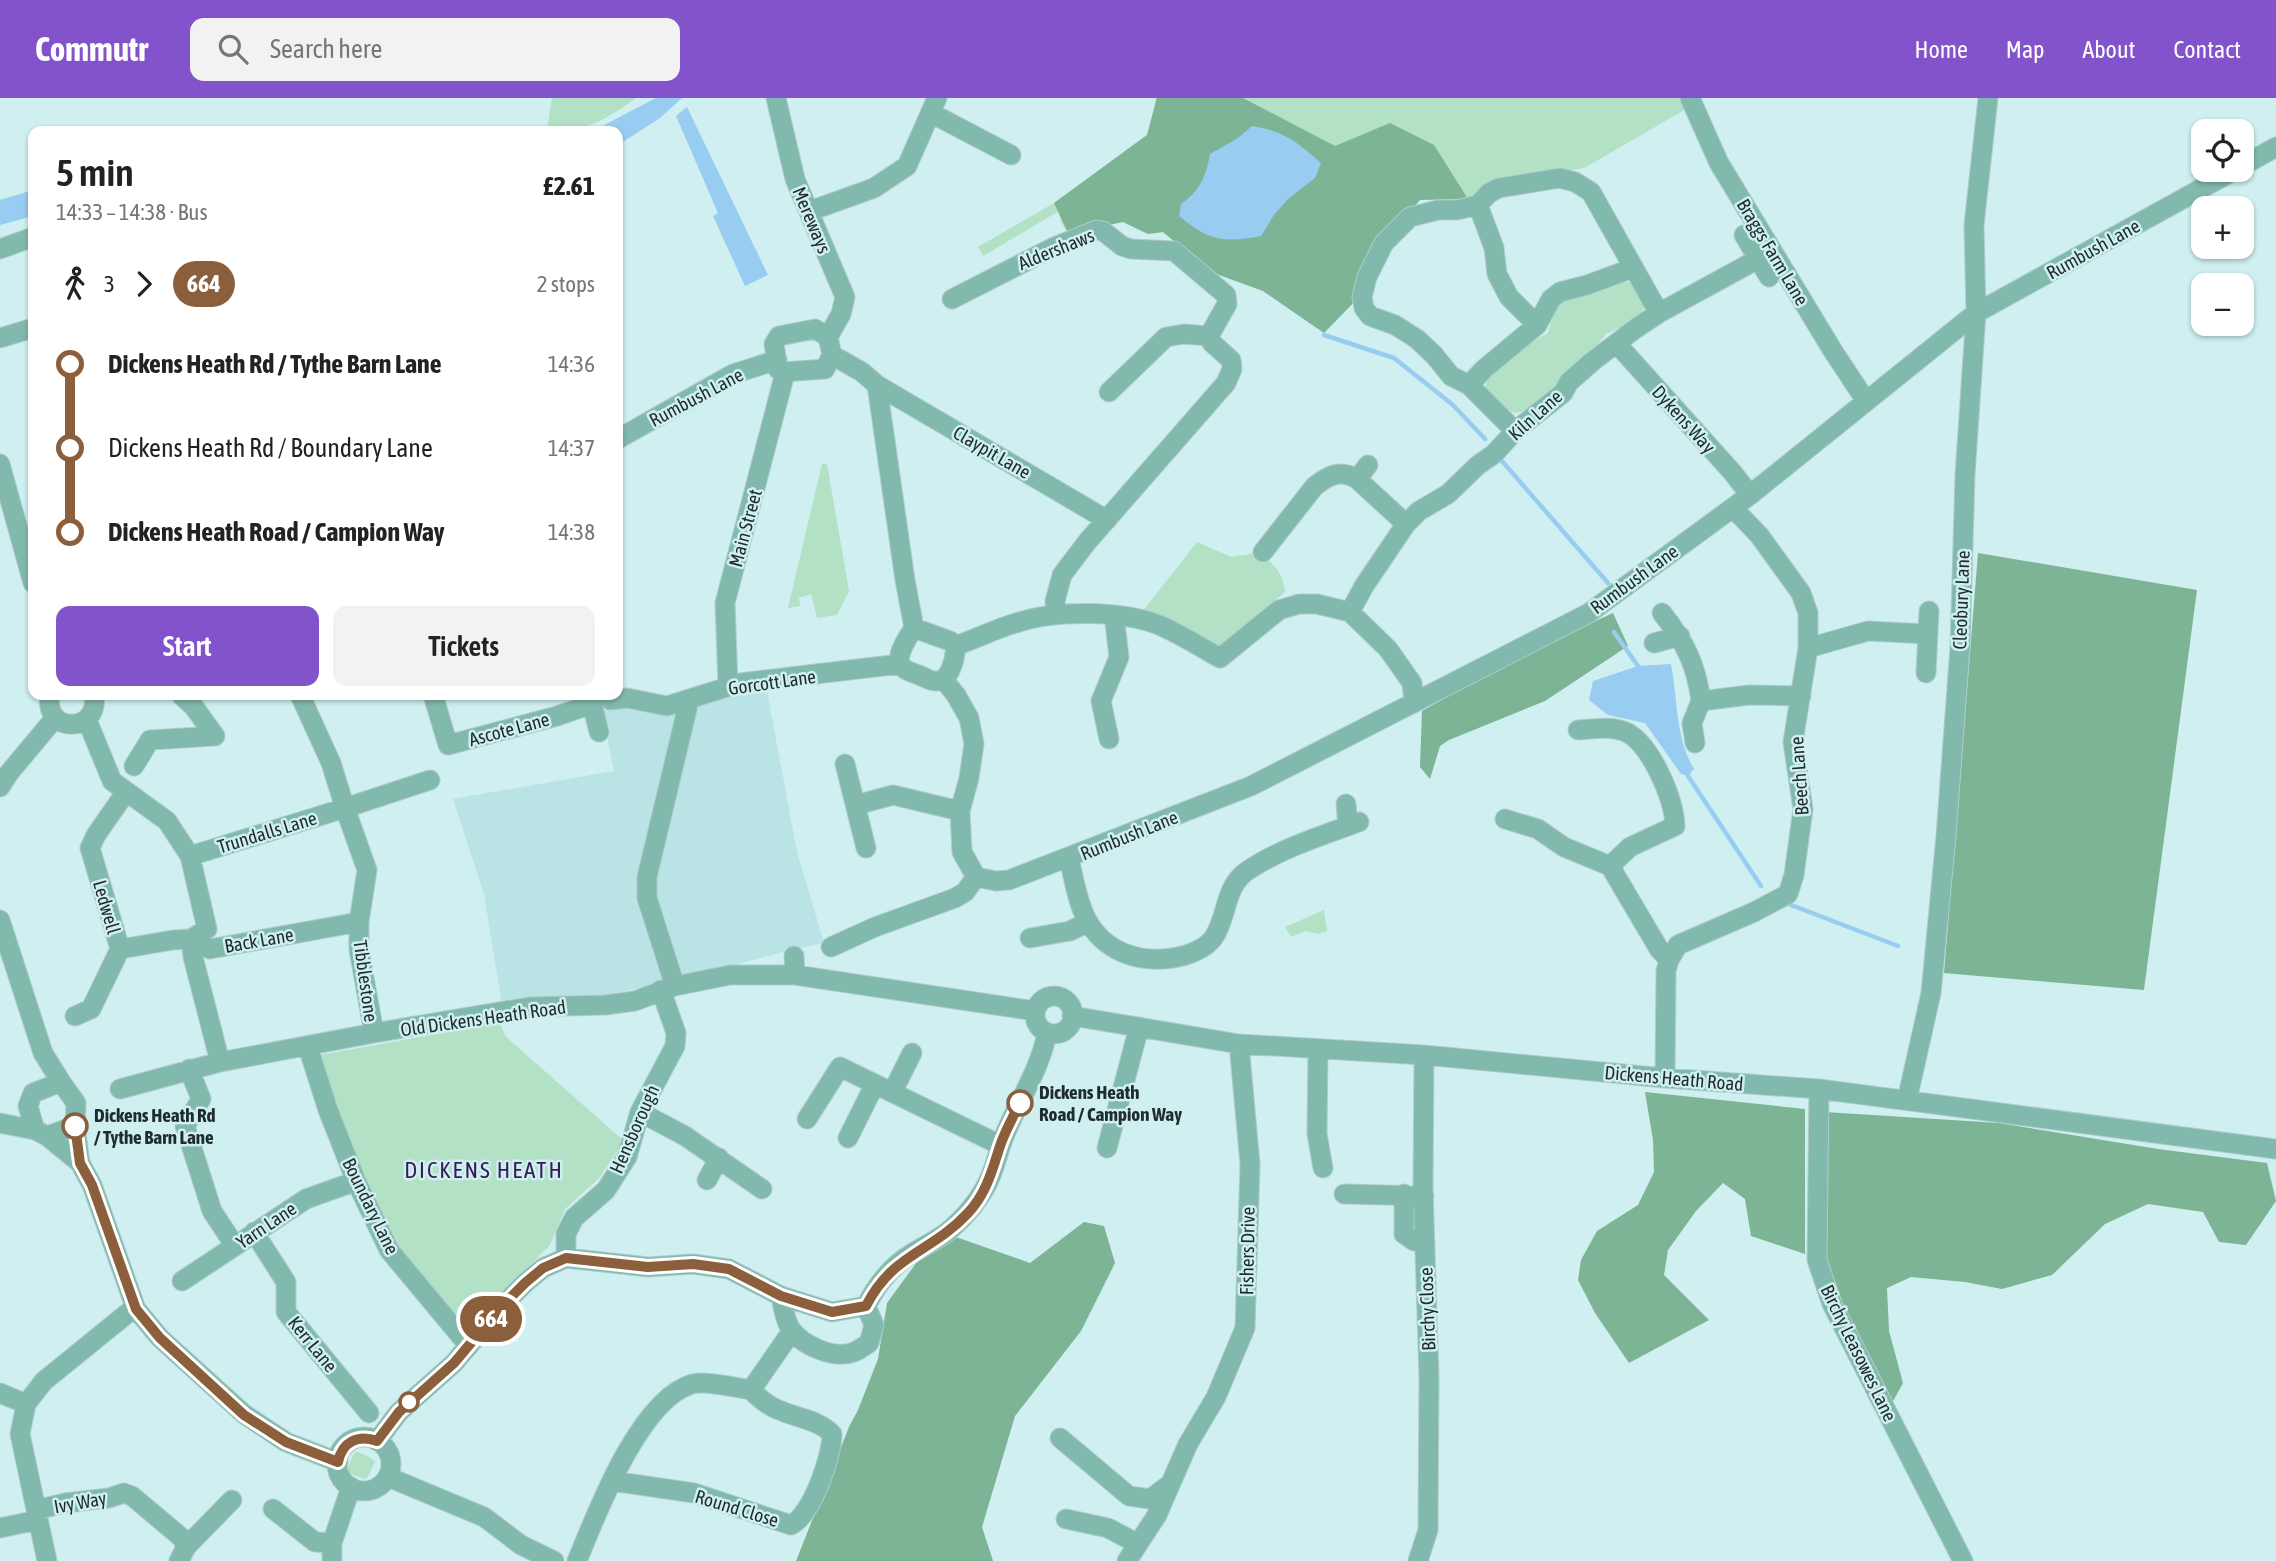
<!DOCTYPE html>
<meta charset="utf-8">
<style>
:root{--surface:#fff;--page:#f2f2f2;--text:#222;--muted:#767676;--accent:#8353cb}
body{margin:0;font-family:"Asap Condensed",sans-serif;background:var(--page);color:var(--text);height:100vh;display:flex;flex-direction:column;font-size:26px;white-space:nowrap}
*{box-sizing:border-box;margin:0}
p{font-size:23px;color:var(--muted)}
.icon{flex:none;width:38px;height:38px;fill:none;stroke:currentColor;stroke-width:2;stroke-linecap:round;stroke-linejoin:round}
.map{position:relative;flex:1;overflow:hidden}
.sheet{position:absolute;left:28px;top:28px;width:595px;height:574px;display:flex;flex-direction:column;background:var(--surface);border-radius:14px;box-shadow:0 2px 5px #0004}
.sheet>*{flex:none}
.badge{padding:0 14px;border-radius:23px;font-size:24px;line-height:46px}
.controls{position:absolute;left:2191px;top:21px;display:grid;gap:14px}
.controls a{display:grid;place-items:center;width:63px;height:63px;border-radius:14px;background:var(--surface);box-shadow:0 2px 5px #0004;font-size:35px}
.map>.badge{position:absolute;translate:-50% -50%;box-shadow:0 0 0 4px #fff}
.legs{display:flex;align-items:center;gap:10px;height:77px;padding:0 28px;font-size:23px}
.legs p{margin-inline-start:auto}
.summary{display:flex;align-items:center;justify-content:space-between;height:119px;padding:0 28px}
h1{font-size:38px;font-weight:600;line-height:52px}
.button{display:flex;gap:14px;margin-top:auto;padding:14px 28px}
.button a{flex:1;height:80px;border-radius:14px;background:var(--accent);color:#fff;font-size:28px;font-weight:600;line-height:80px;text-align:center}
.button a+a{background:var(--page);color:var(--text)}
ul{padding:0 28px;list-style:none}
li{display:flex;align-items:center;gap:24px;height:84px;font-size:26px}
li i{display:grid;place-items:center;width:10px;height:100%;margin:0 9px;background:currentColor}
li i::after{content:'';width:18px;height:18px;margin:-9px;border:5px solid;border-radius:50%;background:var(--surface)}
li p{margin-inline-start:auto}
li:first-child i{background:linear-gradient(#0000 50%,currentColor 0)}
li:last-child i{background:linear-gradient(currentColor 50%,#0000 0)}
header{display:flex;align-items:center;gap:42px;box-sizing:border-box;height:98px;padding:0 35px;background:var(--accent);color:#fff}
header strong{font-size:33px}
nav{display:flex;gap:38px;margin-inline-start:auto;font-size:24px}
.search{width:490px;height:63px;background:var(--page);display:flex;align-items:center;gap:18px;box-sizing:border-box;padding:0 24px;border-radius:14px;color:var(--muted);font-size:26px}
.map>svg:first-child{display:block}
.built{fill:#bae3e5}
.green{fill:#b2e1c6}
.forest{fill:#7cb495}
.water{fill:#98ccf0}
.lines{fill:none;stroke-linecap:round;stroke-linejoin:round}
.stream{stroke:#98ccf0;stroke-width:4.5}
.minor-casing{stroke:#afcccd;stroke-width:21}
.minor{stroke:#82b9ad;stroke-width:19}
.line-1-casing{stroke:#fff;stroke-width:16}
.line-1{stroke:#8b5e3c;stroke-width:10}
.stop-1-dot{fill:#fff;stroke:#8b5e3c;stroke-width:3.5}
.labels{text-anchor:middle;dominant-baseline:central;stroke-width:5;stroke-linejoin:round;paint-order:stroke}
.street-label{font-size:19px;fill:#1f2c2c;stroke:#cfeff0}
.stop-label{font-size:19px;font-weight:bold;fill:#1f2c2c;stroke:#cfeff0;text-anchor:start}
.quarter-label{font-size:23px;letter-spacing:2px;fill:#341d56;stroke:#cfeff0}
</style>
<header>
<strong>Commutr</strong>
<div class="search"><svg class="icon" aria-label="search" viewBox="0 0 24 24"><circle cx="10" cy="10" r="6"/><path d="M15 15l6 6"/></svg>Search here</div>
<nav><a>Home</a><a>Map</a><a>About</a><a>Contact</a></nav>
</header>
<div class="map">
<svg width="2276" height="1463" viewBox="0 0 2276 1463">
<rect width="100%" height="100%" fill="#cfeff0"/>
<path class="built" d="M741,593H767L797,754L824,845L787,853L657,887L587,900L502,907L484,796L453,701L614,673L602,612L628,605Z"/>
<path class="green" d="M552,0H636C604,23 587,33 547,33Z
M1156,0H1682L1688,10L1584,70L1506,82L1468,101H1420L1391,135L1324,235L1263,193L1211,174L1163,134L1148,136L1123,124L1068,135L1061,124L1059,113L983,158L978,149L1054,105L1147,37Z
M1622,183L1633,185L1646,207L1635,223L1606,236L1558,294L1526,313L1515,315C1506,310 1488,300 1486,289C1483,268 1533,244 1548,235L1556,205L1568,196L1597,194Z
M822,366H827L849,493L837,517L817,520L811,496L799,500L800,508L788,510Z
M1197,444L1231,459L1257,455C1274,464 1283,475 1285,494L1215,554L1143,513Z
M1324,812L1327,833L1318,836L1306,833L1291,839L1285,829Z
M498,925L500,926L506,939L624,1043L599,1080L565,1111L550,1147L487,1211L469,1234L393,1148L345,1040L320,957Z
M358,1354L371,1360L375,1364L368,1379L364,1381L349,1375L347,1371L354,1355Z"/>
<path class="forest" d="M1157,0H1243L1335,48L1390,25L1434,47L1468,101L1420,102L1391,135L1366,192L1324,235L1263,193L1211,174L1163,134L1148,136L1123,124L1068,135L1054,105L1147,37Z
M1978,455L2197,492L2144,892L1944,875Z
M1613,515L1628,548L1545,603L1449,642L1440,648L1430,681L1420,669L1422,613L1518,559Z
M1645,994L1805,1011V1156L1751,1138L1745,1101L1723,1085L1696,1113L1668,1152L1664,1177L1709,1222L1629,1265L1595,1215L1578,1182L1581,1162L1597,1133L1638,1107L1654,1074L1653,1042Z
M1825,1014L1999,1025L2158,1051L2267,1065L2276,1103L2246,1147L2219,1144L2203,1114L2148,1106L2105,1126L2052,1177L2002,1191L1965,1184L1911,1179L1887,1190L1889,1233L1903,1285L1892,1305L1825,1172Z
M1084,1124L1104,1128L1115,1165L1081,1233L1015,1318L982,1429L993,1463H796L849,1329L858,1312L878,1261L887,1205L917,1164L953,1138L1030,1165Z"/>
<path class="water" d="M656,0H682L660,20L618,47V33H593Z
M687,9L768,177L745,188L713,118L718,115L676,18Z
M1252,28C1284,33 1297,44 1321,65L1315,80L1288,101L1274,117L1261,138C1224,145 1209,143 1179,118L1181,106C1200,93 1206,78 1210,56L1238,40Z
M33,92V118L0,127V102Z
M1671,566C1678,602 1675,639 1694,671L1688,678L1681,676L1645,625L1608,617L1589,602L1593,583L1638,568Z"/>
<g class="lines">
<path class="stream" d="M1324,237L1394,260L1453,307L1485,341
M1502,363L1608,485
M1614,534L1638,568
M1688,678L1761,788
M1791,807L1898,848"/>
<g class="minor-casing">
<path id="minor" d="M776,0L795,81L845,199L841,216L828,239
M1690,0L1719,65L1833,253L1866,303
M931,15L1011,57
M2242,68L2276,49
M1478,107L1494,150L1497,176L1509,199L1537,227
M810,113L874,90L907,68L937,0
M1744,137L1769,179
M0,151L33,139
M952,201L1054,149L1097,132L1103,133L1122,148L1131,151L1174,153L1226,197L1227,206L1209,238L1212,245L1231,262L1232,271L1226,285L1087,444L1062,477L1055,503L1056,516
M815,231L828,239L832,257L825,271L783,274L778,271L774,246L779,238Z
M0,240L33,230
M1617,246L1733,375L1750,397
M832,257L862,274L877,287L905,482L914,530
M877,287L1107,422
M1469,287L1484,271L1537,227L1551,201L1560,194L1587,187L1633,170
M1109,294L1166,239L1184,236L1209,238
M1515,333L1469,287L1451,278L1434,257L1417,241L1395,227L1370,218L1364,210L1362,199L1367,179L1384,145L1410,119L1438,112H1457L1478,107L1489,95L1499,90L1560,80L1575,84L1591,94L1659,215
M618,341L733,276L777,262
M0,366L33,485
M1357,381L1368,367
M1263,454L1314,389C1328,377 1341,371 1357,381L1406,426
M1350,514L1364,488L1406,426L1419,413L1448,396L1478,367L1494,356L1515,333L1563,295L1569,284L1593,263L1635,231L1659,215L1758,161
M1662,515C1685,544 1696,566 1701,603
M914,530L950,543L955,548C956,559 950,585 935,583C930,583 924,579 919,577C913,575 903,572 900,566C896,557 909,537 914,530Z
M1654,545L1680,538
M955,548C976,541 995,531 1016,525C1054,512 1121,512 1159,527C1180,536 1200,549 1220,560L1279,512L1299,506H1317L1350,514L1388,551L1412,585L1414,605
M1808,550L1868,533L1928,536
M1926,575L1929,513
M943,581L956,597L969,620L974,646L969,680L960,713L962,754L976,779L996,783L1009,782L1251,688L1589,515L1750,397L1976,215L2235,72
M728,588L725,505L785,275
M50,597C43,636 100,636 94,597
M433,597L448,647L557,618L592,606L599,634
M609,597L610,602L627,600L667,608L740,585L900,566
M87,622L112,683L167,723L190,758L207,831L191,841L193,859L220,964
M1109,641L1101,603L1119,559L1114,517
M1695,645L1692,625L1701,603L1749,597L1801,598
M845,666L866,750
M134,668L150,642L215,638L194,609L181,597
M0,689L9,675L55,620
M1346,706L1348,728
M856,707L893,697L960,713
M1505,721L1538,731L1564,749L1610,768L1630,749L1675,728C1674,701 1652,649 1628,635C1612,627 1594,631 1578,632
M190,758L345,710L331,665L300,597
M1069,761C1074,780 1077,804 1087,822C1105,854 1138,865 1173,860C1187,858 1206,851 1214,839C1228,818 1224,789 1247,773C1281,750 1321,738 1359,724
M1610,768L1659,851L1669,862
M0,822L43,955L61,984
M1030,840L1070,833L1088,824
M831,849L875,829L955,800L965,794L976,779
M120,851L173,842L191,841L210,851L359,824
M794,858L795,877
M675,888L647,800V779L689,603
M1035 917a19 19 0 1 1 38 0a19 19 0 1 1-38 0Z
M75,918L91,911L120,851L90,750L96,737L126,694
M1072,918L1239,946L1424,957L1665,980L1819,991L2276,1051
M374,935L359,852V824L367,772L345,710L430,682
M308,949L328,1012L356,1083L389,1152L469,1248
M1318,951L1317,1036L1323,1070
M189,971L201,1001L185,1028L212,1113L235,1148
M1665,980L1666,873L1669,862L1678,847L1754,814L1788,796L1794,777L1803,711L1793,644L1808,550V515L1801,495L1759,437L1733,410
M120,991L220,964L374,935L529,909L605,907L635,903L675,888L730,877H795L1035,913
M1819,991L1817,1162L1832,1206L1963,1463
M893,993L912,955
M1907,1002L1931,895L1946,738L1960,549L1965,377L1976,215L1974,127L1988,0
M640,1014L685,1038L762,1091
M807,1021L840,969L1000,1047
M0,1025L35,1032
M75,1028L80,1065L92,1087L136,1211L160,1240L244,1316L286,1344L338,1364
M47,1038L75,1028L76,1005L61,984L33,995L28,1008L35,1032L47,1038L80,1065
M848,1040L875,986
M1107,1050L1139,929
M707,1082L719,1060
M1344,1096L1424,1098
M1404,1096V1136L1414,1143L1425,1144
M254,1134L286,1184V1214L369,1315
M566,1160V1136L574,1120L606,1092L627,1059L640,1014L675,948L676,935L661,892
M182,1183L306,1101L356,1083
M781,1198C783,1209 784,1219 790,1230C801,1247 834,1262 854,1254C859,1252 864,1248 869,1245L874,1227L866,1208C877,1186 890,1169 911,1156C925,1147 940,1141 952,1130C971,1113 986,1094 994,1069C998,1057 1001,1045 1006,1034C1020,1000 1040,971 1047,935
M0,1295L26,1306
M337 1366a27 27 0 1 1 54 0a27 27 0 1 1-54 0Z
M1060,1340L1129,1398L1150,1401L1169,1387
M377,1343L399,1314L454,1265L503,1207L525,1185L543,1170L566,1160L648,1169L693,1166L729,1171L781,1198L832,1214L866,1208
M388,1379L484,1419L521,1447L554,1463
M612,1383L694,1395L791,1427C812,1417 832,1358 832,1336C819,1322 797,1320 779,1312C768,1308 759,1300 751,1292
M273,1411L315,1444L332,1445
M36,1412L65,1405L109,1400L124,1395L132,1398L182,1440L186,1449
M1066,1421L1108,1430L1138,1446
M0,1430L38,1422
M47,1463L20,1336L26,1306L44,1283L129,1214L136,1211
M179,1463L186,1449L232,1402
M332,1463V1445L351,1389
M577,1463C597,1415 639,1302 692,1286C705,1282 737,1290 751,1292L792,1233
M1127,1463L1157,1417L1188,1346L1216,1299L1245,1230L1250,1066L1239,946
M1418,1463L1428,1432L1429,1279L1423,1091L1424,957"/>
</g>
<use href="#minor" class="minor"/>
</g>
<g class="lines">
<g class="line-1-casing">
<path id="line-1" d="M75,1028L80,1065L92,1087L136,1211L160,1240L244,1317L286,1344L338,1364C342,1344 358,1336 377,1343L399,1314L454,1265L503,1207L525,1185L543,1170L566,1160L648,1169L693,1166L729,1171L781,1198L832,1214L866,1208C893,1155 931,1155 968,1115C986,1096 992,1073 1000,1048C1005,1033 1013,1019 1020,1005"/>
</g>
<use href="#line-1" class="line-1"/>
</g>
<g class="stop-1-dot">
<circle cx="1020" cy="1005" r="12"/>
<circle cx="75" cy="1028" r="12"/>
<circle cx="409" cy="1304" r="9"/>
</g>
<g class="labels">
<g class="street-label">
<text transform="translate(812 122) rotate(67)">Mereways</text>
<text transform="translate(1056 151) rotate(-22)">Aldershaws</text>
<text transform="translate(2093 151) rotate(-29)">Rumbush Lane</text>
<text transform="translate(1773 154) rotate(59)">Braggs Farm Lane</text>
<text transform="translate(696 299) rotate(-28)">Rumbush Lane</text>
<text transform="translate(1535 317) rotate(-42)">Kiln Lane</text>
<text transform="translate(1684 321) rotate(48)">Dykens Way</text>
<text transform="translate(992 354) rotate(30)">Claypit Lane</text>
<text transform="translate(745 430) rotate(-75)">Main Street</text>
<text transform="translate(1634 481) rotate(-36)">Rumbush Lane</text>
<text transform="translate(1961 502) rotate(-88)">Cleobury Lane</text>
<text transform="translate(772 584) rotate(-8)">Gorcott Lane</text>
<text transform="translate(509 631) rotate(-15)">Ascote Lane</text>
<text transform="translate(1799 678) rotate(-94)">Beech Lane</text>
<text transform="translate(267 734) rotate(-17)">Trundalls Lane</text>
<text transform="translate(1129 737) rotate(-22)">Rumbush Lane</text>
<text transform="translate(107 809) rotate(74)">Ledwell</text>
<text transform="translate(259 842) rotate(-10)">Back Lane</text>
<text transform="translate(366 883) rotate(82)">Tibblestone</text>
<text transform="translate(483 920) rotate(-8)">Old Dickens Heath Road</text>
<text transform="translate(1674 980) rotate(5)">Dickens Heath Road</text>
<text transform="translate(634 1031) rotate(-66)">Hensborough</text>
<text transform="translate(371 1108) rotate(64)">Boundary Lane</text>
<text transform="translate(266 1127) rotate(-34)">Yarn Lane</text>
<text transform="translate(1247 1153) rotate(-89)">Fishers Drive</text>
<text transform="translate(1427 1211) rotate(-92)">Birchy Close</text>
<text transform="translate(313 1246) rotate(51)">Kerr Lane</text>
<text transform="translate(1859 1255) rotate(64)">Birchy Leasowes Lane</text>
<text transform="translate(80 1404) rotate(-10)">Ivy Way</text>
<text transform="translate(737 1410) rotate(17)">Round Close</text>
</g>
<g class="stop-label">
<text x="1039" y="994">Dickens Heath<tspan x="1039" dy="22">Road / Campion Way</tspan></text>
<text x="94" y="1017">Dickens Heath Rd<tspan x="94" dy="22">/ Tythe Barn Lane</tspan></text>
</g>
<g class="quarter-label">
<text x="484" y="1072">DICKENS HEATH</text>
</g>
</g>
</svg>
<div class="controls">
<a><svg class="icon" aria-label="locate" viewBox="0 0 24 24"><circle cx="12" cy="12" r="6"/><path d="M12 2v4M12 18v4M2 12h4M18 12h4"/></svg></a>
<a>+</a>
<a>−</a>
</div>
<b class="badge" style="left:491px;top:1221px;background:#8b5e3c;color:#fff">664</b>
<section class="sheet">
<div class="summary"><div><h1>5 min</h1><p>14:33 – 14:38 · Bus</p></div><b>£2.61</b></div>
<div class="legs"><svg class="icon" aria-label="walk" viewBox="0 0 24 24"><circle cx="13" cy="4" r="2"/><path d="M13 8l-2 6 4 7M11 14l-3 7M7 12l3-4h3l4 4"/></svg>3<svg class="icon" aria-label="forward" viewBox="0 0 24 24"><path d="M9 5l7 7-7 7"/></svg><b class="badge" style="background:#8b5e3c;color:#fff">664</b><p>2 stops</p></div>
<ul>
<li><i style="color:#8b5e3c"></i><b>Dickens Heath Rd / Tythe Barn Lane</b><p>14:36</p></li>
<li><i style="color:#8b5e3c"></i><span>Dickens Heath Rd / Boundary Lane</span><p>14:37</p></li>
<li><i style="color:#8b5e3c"></i><b>Dickens Heath Road / Campion Way</b><p>14:38</p></li>
</ul>
<div class="button"><a>Start</a><a>Tickets</a></div>
</section>
</div>
